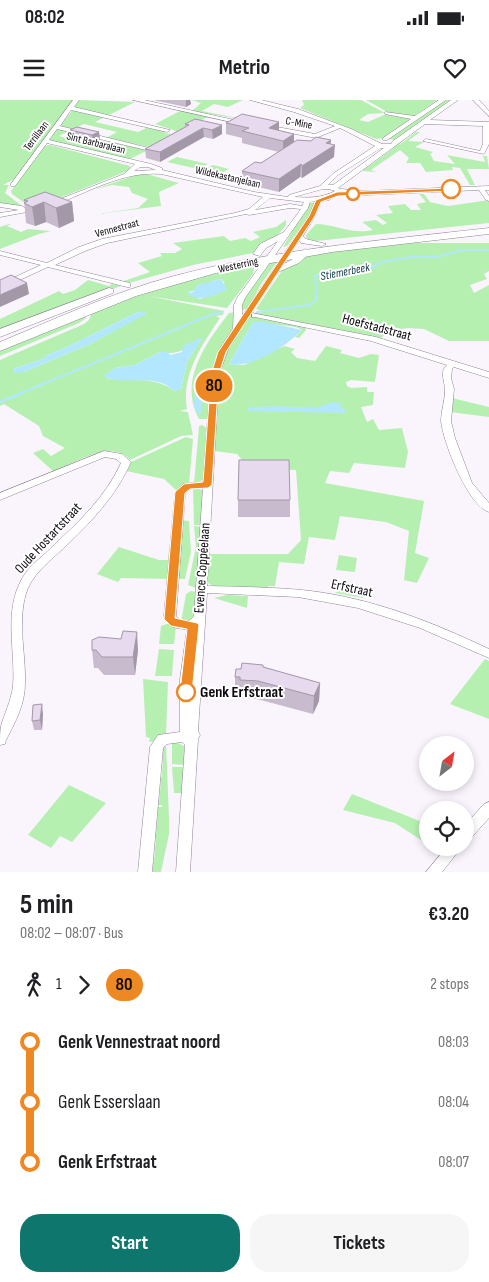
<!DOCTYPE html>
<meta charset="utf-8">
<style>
:root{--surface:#fff;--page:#f6f6f6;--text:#202124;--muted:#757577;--accent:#0f766e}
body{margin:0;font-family:"Sofia Sans Condensed",sans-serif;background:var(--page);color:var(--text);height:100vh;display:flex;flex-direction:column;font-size:19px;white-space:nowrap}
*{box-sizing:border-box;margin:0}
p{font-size:16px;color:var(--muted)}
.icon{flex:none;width:28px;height:28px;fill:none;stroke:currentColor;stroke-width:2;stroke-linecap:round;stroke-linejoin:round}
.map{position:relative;height:772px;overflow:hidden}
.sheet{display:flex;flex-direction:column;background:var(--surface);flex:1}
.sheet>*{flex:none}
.badge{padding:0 10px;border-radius:16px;font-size:18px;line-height:32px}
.needle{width:32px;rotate:31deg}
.controls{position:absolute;left:419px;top:636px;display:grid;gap:10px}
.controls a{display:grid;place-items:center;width:55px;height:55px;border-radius:50%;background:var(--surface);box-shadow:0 2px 8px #0003;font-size:25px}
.map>.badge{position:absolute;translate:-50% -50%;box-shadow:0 0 0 2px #fff}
.legs{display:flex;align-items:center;gap:8px;height:55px;padding:0 20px;font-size:16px}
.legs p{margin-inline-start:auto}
.head{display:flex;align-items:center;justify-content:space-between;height:85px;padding:0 20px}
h1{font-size:28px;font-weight:700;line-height:38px}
.button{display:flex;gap:10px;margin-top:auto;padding:10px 20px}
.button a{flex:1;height:58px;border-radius:20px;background:var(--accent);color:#fff;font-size:20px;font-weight:700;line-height:58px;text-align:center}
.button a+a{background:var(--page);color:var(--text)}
ul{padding:0 20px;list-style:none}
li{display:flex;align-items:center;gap:18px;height:60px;font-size:19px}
li i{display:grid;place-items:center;width:8px;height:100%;margin:0 6px;background:currentColor}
li i::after{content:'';width:12px;height:12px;margin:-6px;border:4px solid;border-radius:50%;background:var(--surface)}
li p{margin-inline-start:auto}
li:first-child i{background:linear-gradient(#0000 50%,currentColor 0)}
li:last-child i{background:linear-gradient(currentColor 50%,#0000 0)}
.status{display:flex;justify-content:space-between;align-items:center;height:35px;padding:0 25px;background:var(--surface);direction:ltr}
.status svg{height:14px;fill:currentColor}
header{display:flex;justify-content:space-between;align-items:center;height:65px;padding:0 20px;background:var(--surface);font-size:22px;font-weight:700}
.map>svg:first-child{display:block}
.green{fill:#b6f0b1;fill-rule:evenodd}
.water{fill:#b3e7ff}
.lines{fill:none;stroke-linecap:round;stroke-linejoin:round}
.stream-far1{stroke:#b3e7ff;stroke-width:2}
.stream{stroke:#b3e7ff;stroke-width:2.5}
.minor-casing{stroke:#908396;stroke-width:1}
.highway-casing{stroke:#908396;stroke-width:1}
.minor{fill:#fff;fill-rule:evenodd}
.highway{fill:#fff;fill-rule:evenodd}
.wall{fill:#c7bbcd}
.shaded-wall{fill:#a298a7}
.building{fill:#e7d9ee;stroke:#a298a7}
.line-1{fill:#e82;stroke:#fff}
.stop-1-dot{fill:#fff;stroke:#e82;stroke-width:2.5}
.labels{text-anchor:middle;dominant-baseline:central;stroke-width:4;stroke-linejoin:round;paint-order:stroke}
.far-street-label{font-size:11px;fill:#0e0910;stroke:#fff}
.far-water-label{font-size:12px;font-style:italic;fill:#103a4a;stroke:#fff}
.street-label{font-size:14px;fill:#0e0910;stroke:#fff}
.near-stop-label{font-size:16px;font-weight:bold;fill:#0e0910;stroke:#fff;text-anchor:start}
</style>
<div class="status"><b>08:02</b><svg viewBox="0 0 49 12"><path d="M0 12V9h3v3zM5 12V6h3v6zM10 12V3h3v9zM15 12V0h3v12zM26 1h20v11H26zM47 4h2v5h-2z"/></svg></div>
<header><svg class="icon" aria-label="menu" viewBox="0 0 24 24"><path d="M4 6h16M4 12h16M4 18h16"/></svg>Metrio<svg class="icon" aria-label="heart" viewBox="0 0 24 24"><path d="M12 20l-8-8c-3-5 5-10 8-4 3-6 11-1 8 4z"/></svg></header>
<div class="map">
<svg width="489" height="772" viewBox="0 0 489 772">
<rect width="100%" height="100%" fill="#faf4fd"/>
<path class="green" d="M0,0H74L42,42H39L41,43L13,80L3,85H9L5,93L22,106L20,107L0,104Z
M78,0L135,2L109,15L72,7Z
M192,0H243L228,7L214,4L202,11L253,21L192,11L201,3Z
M302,0H361L385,13L368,14L359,20L368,22L386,14L412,18L386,38L376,39L300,8L304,5Z
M366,0H437L415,16L389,13Z
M445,0H453L395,40L388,39Z
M73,10L105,17L95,22L138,32L148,27L167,31L164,33L171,34L150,47L106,38L117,32L84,24L72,30L59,26Z
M182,10L213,17L206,18L179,32L155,24Z
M62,29L69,31L59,36L93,45L105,39L148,50L128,60L48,40L56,30Z
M416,32H420L408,41L424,42L415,47L433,52L430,54L434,61L455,64L447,55L485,62L483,56H487L489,69H467L475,85H470L460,68L452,67L453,70L426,72L420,63H406L409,58L400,50L371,70L376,72L362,71L394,48L390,50V48L403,41L398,46Z
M50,45L130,66V70L57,99L30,107L12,94L11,91L44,46Z
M177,57L208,64L204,66L209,67L213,65L229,69L220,74L167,62Z
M146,74L179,83L159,92L161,106L98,114L138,108L148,99L132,93L129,87L112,85L95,89L133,76Z
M419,94H424L430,102L448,106L489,100V123L316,141L307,139L306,135L316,124C335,124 352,135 373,130L362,122L376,120L383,125L387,123L376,115L393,113L388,106L405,104L411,110H421L417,104L426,102Z
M309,103H316L310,115L287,146L283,147Z
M286,120V125L277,136L253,153L193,165L129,183L110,181H124L150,172L138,163L162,156L160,153H175L182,149L173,143L224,136L230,141L245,138L251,141L260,137L253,132L276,127Z
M9,124H11L7,126L21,132L28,129L51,131L39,134L0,149V127Z
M412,143H489V171L484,174L487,179L470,185L474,193L489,185V241H449L424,229L408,228L389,231L381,238L254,213L265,212L256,209L283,169L306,154Z
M279,159L261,184L248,209L240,210V203L272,160Z
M255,165L253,174L227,208L148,196L224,211L223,215L216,216L220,218C202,245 181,275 187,309L180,311L188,312L193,335L181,336L130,360C113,339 73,363 54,372L33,353L43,349L51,356L65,348L43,336L39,326L4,304L0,306V260L84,224L89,220L92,212C146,192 199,176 255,165ZM221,179L224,182L225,190L200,199L188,192C199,191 208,181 221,179ZM138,212L146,213L90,244L24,272H13V269L46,258L45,256L65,248ZM202,238L187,262L181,289L174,291C162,278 125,279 108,279L115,268L135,265L160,252C179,257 188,246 202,238Z
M88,180L109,186L112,184L121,186L0,231V219L59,191L63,194L75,190Z
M236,212C234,235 225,238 217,258C209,277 210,298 208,319H199C178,281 206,243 229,213Z
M252,212L306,228V230L299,238L295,237L302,230L296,227L253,222L229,264L244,265L284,246L295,249L291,252L297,258L315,261L326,246L342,250L340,253L359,258L371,254L379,255L375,282L351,280L346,282L347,286L351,288L367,287V292H374L373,305L361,307L367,322L373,319L379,330L402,328L408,352L405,368L354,363L349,373L330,371L325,383L424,401L415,453L429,458L417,483L404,480L409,431L386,422L340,416L335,440L309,437L304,464L279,462L275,486H268V489L213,486L205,481L208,454H288L301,440L296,370L249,368L237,354L214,351L219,274L229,247Z
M86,213V218L79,223L0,256V251Z
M452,298L489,307V317L450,312Z
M202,325L208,329L204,379L194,384L199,326Z
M186,337L193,339L189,384L175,395L176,390L164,379L126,371L131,362Z
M193,387L204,391L201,425H194Z
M180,420L189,421L191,452L185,479H175L182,433L179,431L182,430L183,422Z
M194,426L201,427L196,488L188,485L196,447Z
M119,447L159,460H168L169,449H173L170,479L121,478L118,482L97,474Z
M339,455L357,458L355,472L336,470Z
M343,480H347L350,485L356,488V491H359L358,488L365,487L363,498L335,493L339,491Z
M191,491L196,492L193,521L181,522L186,494Z
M227,495L248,496L247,508L214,498Z
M170,523L176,526L174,544H159L161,526Z
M159,549L174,550L172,576H155Z
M485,559L489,561V619L450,604Z
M143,579L168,582L166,635L156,641L149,642L150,638L146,637Z
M172,640L184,646L185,665L172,664Z
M166,644L169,718V734L161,772H153V766H149V762H154L156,738L152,737V734H156L158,710H154V707H162V705H155L154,703H159L161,681L157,680V677H162L163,656L159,655L160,649Z
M172,667H185L184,693H174Z
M69,685L106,703L72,742L60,736L51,748L28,735Z
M352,694L427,724V744L395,723L343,710Z"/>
<path class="water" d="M221,179L227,189C217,196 197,203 187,193L193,192L197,185Z
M138,212H145L146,214L90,244L24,272L13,273V269L46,258L45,256L65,248Z
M260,221L302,230C286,246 253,269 229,264L253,222Z
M203,237L187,262L181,289L174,291C157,272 123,287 103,276L115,268L135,265L160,252H168L170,255L182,252L183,246Z
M196,276H205L200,317L194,306Z
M333,302L341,303L340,307L346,310L345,313L248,311V308L273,306L317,308Z"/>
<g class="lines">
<path class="stream-far1" d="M257,212L310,205L317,199L315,176L347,169L371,168L382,162L411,157H436L462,150H489
M19,294L213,214L221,213"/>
<path class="stream" d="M0,302L22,293"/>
<g class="minor-casing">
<path id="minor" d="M73,0H79L74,7L170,30L167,32L71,10L60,26L149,48L146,50L57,29L49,40L151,64L162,68V70L254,92L288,97L289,95L320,86L334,73L375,46L340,28L316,38L264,28L263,27L266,25L315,34L335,26L294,12L250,0H261L298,9L351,29L382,44H391L393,41L451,0H458L430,20L489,22V44L484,54L423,41L426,39L480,51L483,44V26L425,24L338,88L341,89L365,91L489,86V90H485L489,96V101L486,100L479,90L365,95L340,93L329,100L321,101L315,116L303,136L306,139L326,144L322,146L301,143L299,140L284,164L293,159L305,149L312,151L299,163L278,172L229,247L219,274L207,486C242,487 276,487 311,491C374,499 432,522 489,549V558L420,528L358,508L298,497L207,493L198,631L200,635L198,639L190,772H176L185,645L182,642L167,644L163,648L152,772H138L150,647L158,635L180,632V579L187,529C175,529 169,527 164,516L175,393L183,384L203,382L211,274L221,247L233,229L234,205L237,198L278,141L266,148L260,156L253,154L260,144L284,132L301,109L290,108L249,115L246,114L107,143L85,151L55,165L130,183V187H127L48,167L0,189V184L41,165L0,155V151L47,163L79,147L102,139L235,113L249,109L263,97L161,74C123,71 89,92 54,105H50V103L124,74L135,64L47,43L15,86H11V84ZM381,48H384L333,85H328L338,75ZM140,67H148L156,70L134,71ZM323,89H329L335,91C322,98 309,98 294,97ZM270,98L304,102L302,106L290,104L255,110ZM315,101L309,116L242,216V205L245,198L308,108L310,102ZM203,388L194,516L189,521H180L176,516L185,394L190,389Z
M133,0H144L248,23L245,25Z
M439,0H446L387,40H383V38L411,19L385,14V12L415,16Z
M473,0H479L489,11V16Z
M0,103L22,106L25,108L38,106L41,108L38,110L0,117V113L19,110L0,107Z
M252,213L376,237L489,272V278L454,267L452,269L451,278L454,289L451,321L455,338L472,383L489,403V412C468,406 443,342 441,321C441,311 445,301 445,290C445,281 439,272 447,265L371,241L255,217H252Z
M104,351L122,354L131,362C117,394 94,419 69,443C55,457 36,470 28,488C16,518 26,552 25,583C25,604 16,621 6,640L5,644L0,645C0,639 0,632 1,626C5,612 11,601 13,586C16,548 1,506 27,471C34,462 46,454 54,445C80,421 106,396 121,363L116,359L105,357L0,400V393Z
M489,702V718L470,739L465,741V725L484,704Z
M446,748H461L442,772H426Z"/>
</g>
<g class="highway-casing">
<path id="highway" d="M489,128V134L332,152L216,173L136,196L0,251V242C57,218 114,192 174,176C277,149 383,140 489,128Z
M109,188L113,189V193L0,237V229Z"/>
</g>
<use href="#minor" class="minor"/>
<use href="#highway" class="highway"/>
</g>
<path class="wall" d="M153,0H190L191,4L186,7Z
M195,19L222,34L213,39L204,37L160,62L146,58L145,49L185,27V24Z
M279,22V31L294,34V42L331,40L330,44L334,57L302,78L300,77L279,92L242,83V71L261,63L279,52L242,43V38L226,34V23Z
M70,30L99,32L100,41L93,44L71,39Z
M24,100L72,102L74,121L59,128L46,122L35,126L26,123Z
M238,400H290V417H238Z
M92,550H138L135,575H104L98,568H94Z
M263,567L320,583L319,601L313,614L257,599L240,598V595H235V577Z
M43,614L42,630H34L32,621Z"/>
<path class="shaded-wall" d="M186,0H190L191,4L186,7Z
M279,22V33L269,28Z
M222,25V34L213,39L212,30Z
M203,28L204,37L160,62V52Z
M99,32L100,41L93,44L92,35Z
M294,34V45L283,52V41Z
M331,40L330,48L335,45L334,57L302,78V66Z
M301,64L300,77L279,92V79Z
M44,102L46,122L35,126L32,107Z
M72,102L74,121L59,128L56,108Z
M27,183L29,194L0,207V195Z
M137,532L138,550L135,575L133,557Z
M320,583L319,601L313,614L314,596Z
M42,604L43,614L42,630L40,620Z"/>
<path class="building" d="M242,14L279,22L269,28L294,34L283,41L242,31L249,28L226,23Z
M195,19L222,25L212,30L203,28L160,52L145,49L189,25L185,24Z
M77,27L99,32L92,35L70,30Z
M316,37L331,40L326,43L335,45L302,66L301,64L279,79L242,71L255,62L261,63L297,40L311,41Z
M45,92L72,102L56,108L44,102L32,107L24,103L28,101L24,100Z
M11,175L27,183L0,195V180Z
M239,360H289L290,400H238Z
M123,531L137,532L133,557H102L96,550H92V540L99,537L121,539Z
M242,563L263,565V567L320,583L314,596L258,581L240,580V577H235L236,569H241Z
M42,604L40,620L32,621L33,605Z"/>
<path class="line-1" d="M453,88L451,91L338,96L321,102L315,116L226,252L219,274L212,385L208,388L190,389L185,393L175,518L197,523L199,525L192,592L191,596H182L180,592L187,529L171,526L164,519L175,392L184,384L203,382L211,274L218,252L309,116L316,100L337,92Z"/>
<g class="stop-1-dot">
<circle cx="451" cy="89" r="9"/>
<circle cx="353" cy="94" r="6"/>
<circle cx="186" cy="592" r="9"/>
</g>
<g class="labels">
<g class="far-street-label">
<text transform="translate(299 23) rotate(10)">C-Mine</text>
<text transform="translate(36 36) rotate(-53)">Terrillaan</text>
<text transform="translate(96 43) rotate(14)">Sint Barbaralaan</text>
<text transform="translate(228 77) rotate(13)">Wildekastanjelaan</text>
<text transform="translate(117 128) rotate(-15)">Vennestraat</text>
<text transform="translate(238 165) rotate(-12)">Westerring</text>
</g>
<g class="far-water-label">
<text transform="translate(345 172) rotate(-11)">Stiemerbeek</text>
</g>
<g class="street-label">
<text transform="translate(377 227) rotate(15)">Hoefstadstraat</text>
<text transform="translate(48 438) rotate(-47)">Oude Hostartstraat</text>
<text transform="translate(202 468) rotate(-86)">Evence Coppéelaan</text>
<text transform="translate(352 488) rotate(12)">Erfstraat</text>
</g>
<g class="near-stop-label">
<text x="200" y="592">Genk Erfstraat</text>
</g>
</g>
</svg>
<div class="controls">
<a><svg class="needle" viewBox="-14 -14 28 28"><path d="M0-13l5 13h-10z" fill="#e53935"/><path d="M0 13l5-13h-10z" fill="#757577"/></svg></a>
<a><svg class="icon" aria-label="locate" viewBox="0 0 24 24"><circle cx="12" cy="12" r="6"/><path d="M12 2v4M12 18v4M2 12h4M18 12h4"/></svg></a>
</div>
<b class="badge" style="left:214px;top:286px;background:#e82;color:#111">80</b>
</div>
<section class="sheet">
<div class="head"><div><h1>5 min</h1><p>08:02 – 08:07 · Bus</p></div><b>€3.20</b></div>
<div class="legs"><svg class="icon" aria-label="walk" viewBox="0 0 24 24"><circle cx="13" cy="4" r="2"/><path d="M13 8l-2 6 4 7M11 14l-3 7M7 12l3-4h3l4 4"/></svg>1<svg class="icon" aria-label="forward" viewBox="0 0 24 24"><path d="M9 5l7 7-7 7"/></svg><b class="badge" style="background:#e82;color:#111">80</b><p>2 stops</p></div>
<ul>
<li><i style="color:#e82"></i><b>Genk Vennestraat noord</b><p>08:03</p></li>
<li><i style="color:#e82"></i><span>Genk Esserslaan</span><p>08:04</p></li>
<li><i style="color:#e82"></i><b>Genk Erfstraat</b><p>08:07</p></li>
</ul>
<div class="button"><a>Start</a><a>Tickets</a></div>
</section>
